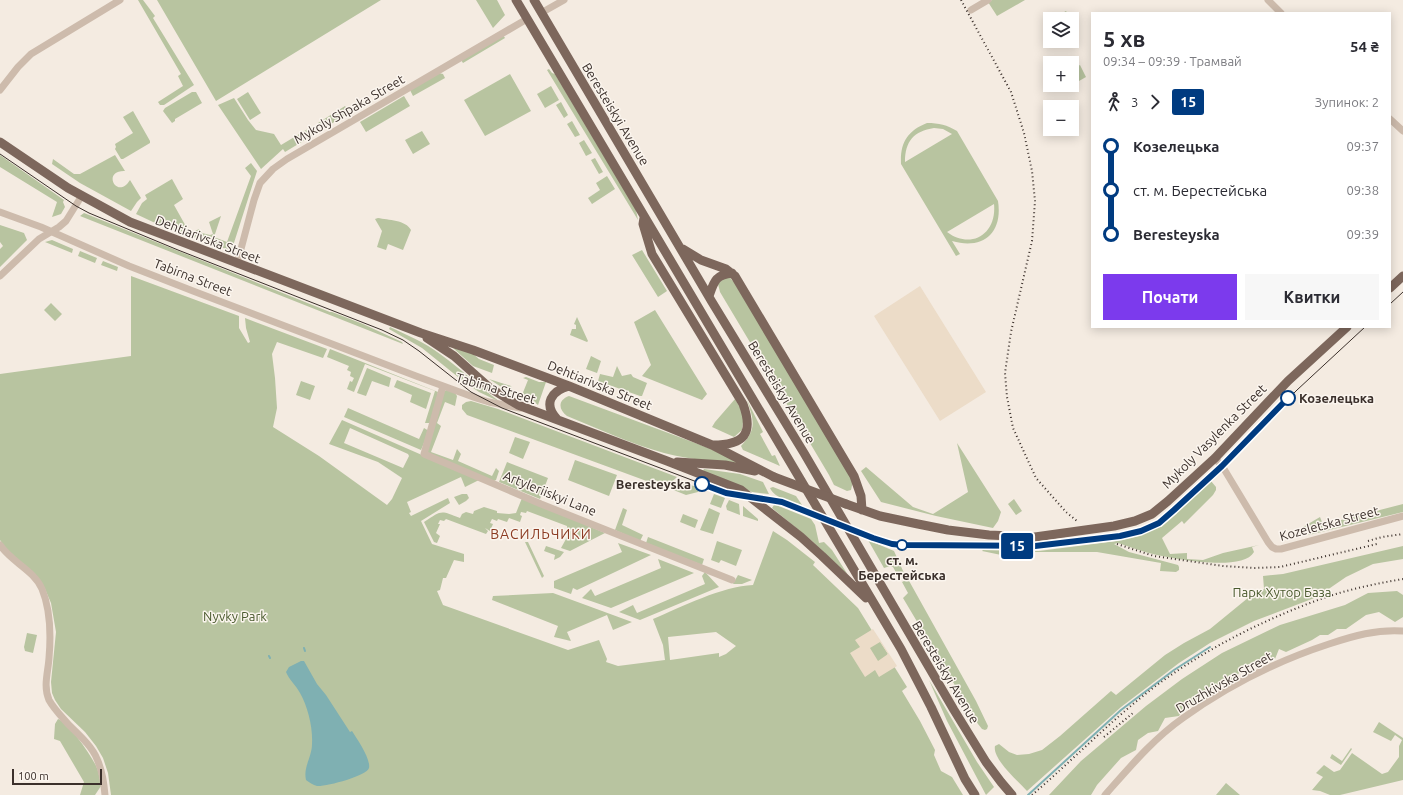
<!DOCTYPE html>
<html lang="uk">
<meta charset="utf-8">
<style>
:root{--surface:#fff;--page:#f7f7f7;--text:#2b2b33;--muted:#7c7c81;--accent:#7c3aed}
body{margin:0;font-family:Ubuntu,sans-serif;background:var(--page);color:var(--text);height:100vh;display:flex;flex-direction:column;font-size:15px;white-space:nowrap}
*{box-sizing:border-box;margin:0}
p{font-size:13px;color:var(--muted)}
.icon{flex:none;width:22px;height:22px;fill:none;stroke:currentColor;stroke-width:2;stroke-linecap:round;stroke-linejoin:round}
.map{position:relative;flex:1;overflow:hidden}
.drawer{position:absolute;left:1091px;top:12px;width:300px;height:316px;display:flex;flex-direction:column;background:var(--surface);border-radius:0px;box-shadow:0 2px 10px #0003}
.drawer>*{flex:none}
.badge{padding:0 8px;border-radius:3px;font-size:14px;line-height:26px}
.tools{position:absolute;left:1043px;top:12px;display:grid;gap:8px}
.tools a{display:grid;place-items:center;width:36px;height:36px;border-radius:0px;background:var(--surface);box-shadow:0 2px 10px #0003;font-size:20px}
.scale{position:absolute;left:12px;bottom:10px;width:90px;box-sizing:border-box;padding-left:4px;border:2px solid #3b302b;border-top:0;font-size:11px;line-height:14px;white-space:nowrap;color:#3b302b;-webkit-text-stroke:3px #fbf5ee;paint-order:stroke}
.map>.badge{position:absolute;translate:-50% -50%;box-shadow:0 0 0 2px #fff}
.legs{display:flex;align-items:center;gap:6px;height:44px;padding:0 12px;font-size:13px}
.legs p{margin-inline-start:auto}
.head{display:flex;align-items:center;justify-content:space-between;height:68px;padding:0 12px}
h1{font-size:22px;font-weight:700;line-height:30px}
.primary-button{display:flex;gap:8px;margin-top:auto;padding:8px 12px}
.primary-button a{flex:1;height:46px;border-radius:0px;background:var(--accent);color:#fff;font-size:16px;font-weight:700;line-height:46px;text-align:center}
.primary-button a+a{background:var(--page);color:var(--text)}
ul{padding:0 12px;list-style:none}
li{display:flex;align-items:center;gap:14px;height:44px;font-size:15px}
li i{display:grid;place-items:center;width:6px;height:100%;margin:0 5px;background:currentColor}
li i::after{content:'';width:10px;height:10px;margin:-5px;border:3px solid;border-radius:50%;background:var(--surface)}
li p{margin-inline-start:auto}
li:first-child i{background:linear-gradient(#0000 50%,currentColor 0)}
li:last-child i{background:linear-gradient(currentColor 50%,#0000 0)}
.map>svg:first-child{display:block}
.green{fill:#b8c4a0;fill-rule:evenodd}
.plaza{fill:#ecdcc8;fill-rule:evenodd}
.water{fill:#7fb0b2}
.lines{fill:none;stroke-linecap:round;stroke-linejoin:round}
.stream{stroke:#7fb0b2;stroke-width:2}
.minor{stroke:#cdbbac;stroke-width:7}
.major{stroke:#7d675c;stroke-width:9}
.tram{stroke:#3b302b;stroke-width:1}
.rail{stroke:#3b302b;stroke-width:2;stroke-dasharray:1 3;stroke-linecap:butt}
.major-bridge{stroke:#7d675c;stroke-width:9}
.line-1-casing{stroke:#fff;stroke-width:9}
.line-1{stroke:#003b80;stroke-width:6}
.stop-1-dot{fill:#fff;stroke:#003b80;stroke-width:2}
.labels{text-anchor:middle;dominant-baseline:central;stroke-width:3;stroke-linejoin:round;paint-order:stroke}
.street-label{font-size:13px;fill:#3b302b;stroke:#fbf5ee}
.stop-label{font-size:13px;font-weight:bold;fill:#3b302b;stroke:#fbf5ee;text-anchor:start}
.park-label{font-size:13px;fill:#4a5a2e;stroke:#fbf5ee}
.neighbourhood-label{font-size:14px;letter-spacing:1px;fill:#8c3b22;stroke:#fbf5ee}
</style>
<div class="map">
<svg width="1403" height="795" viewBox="0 0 1403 795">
<rect width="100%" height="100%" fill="#f4ebe1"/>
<path class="green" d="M138,0H143L155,16L153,18L194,85L164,105H160L158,102L183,86L178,76L181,74Z
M157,0H381L216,101Z
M476,0H497L505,15L493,28Z
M992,0H1025L997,16L988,2Z
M1066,11L1071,19H1056L1055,17Z
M503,35L505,38L463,63L461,60Z
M1080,65L1086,77L1072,85V69Z
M549,69L552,73L555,74L636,210L638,220L547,70Z
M439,73L443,74L445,78L413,96L410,90Z
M510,74L531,111L485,136L464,100Z
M551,86L559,100L545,108L537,94Z
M192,92H196L202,103L175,119V121L172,123L163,111L165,108Z
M248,92L261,113L250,120L237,99Z
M404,96L410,106L366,132L360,122Z
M234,98L248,120L256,130L274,134L281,145L311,127L315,134L285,152L283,149L261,169L218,105Z
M561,102L568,115L564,118L556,105Z
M345,106L350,113L322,129L318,123Z
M133,111L150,141V143L123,159H121L115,149L116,147L115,144L133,133L123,117Z
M572,121L580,135L575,137L567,124Z
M927,123C939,123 947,125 957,131L998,201C1003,233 983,250 952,241L960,254L956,256L901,164C900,143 907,131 927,123ZM934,128L943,129L952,134L905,162C905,141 914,131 934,128ZM994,204C997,234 971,250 947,232Z
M422,131L430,144L413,154L405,140Z
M584,140L592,153L586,156L579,143Z
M0,155L64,200L63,202L65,207L61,214L52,217L57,202L0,167Z
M115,155L125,171C101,170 117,201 130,180L141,198L137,202L131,211L80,183L52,164L53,159L74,174H80Z
M595,158L603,172L599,174L591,160Z
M251,163L257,171L232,249L229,250L153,222L136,214L142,203L147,199L145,195L172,179L183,199L174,205L188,230L193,232L199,229L202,233L210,235L213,234L209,222L221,216L214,237L227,242L251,176L245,168Z
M607,176L615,189L592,204L588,198L600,190L596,183Z
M84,213L330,312H332L363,324L402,342L403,344L80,216Z
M378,218C388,220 406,220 411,230L403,250L388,244L386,250L377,247L382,231L375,219Z
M0,225L24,233L27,240L0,267V249L3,246L0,242Z
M52,240L73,249L72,253L45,242Z
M642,250L667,291L658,297L632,255Z
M80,251L97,258L95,263L78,256Z
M103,261L118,267L117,271L101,265Z
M131,276L239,316V328L248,343L250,342L246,328L245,318L327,349L323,358L277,342L272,354L275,378L277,408L273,427L319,456L387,505L392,499L402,478L378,462L329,444L342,420L479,480L465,487L461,477L407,502L411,512L409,513L411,516L448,498L450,503L421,521L432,544L464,554V562L454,560L446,578H443L440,590L437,591L443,605L568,650L599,640L607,659L606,662L618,666L665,660L663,645L653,619C681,607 723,586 753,585L773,531L787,540L815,562L813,565L858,608L879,642L880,641L888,654L887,655L907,687L902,691L920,721L935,750L934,755L941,771L952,777L963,795H111L108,773L103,758L96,746L85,732L61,709L55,700L52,693L51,682L56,632L51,603L45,589L8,552L0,540V374L131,356ZM350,428L408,454L409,456L403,468L344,443ZM716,632L736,646L726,654L719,657V653L670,660L668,637Z
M726,277L730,278L734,282L853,481L851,490L847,491L834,485L829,475L720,292L718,284Z
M51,303L62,314L55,321L44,310Z
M655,310L707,394L702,400L642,376L651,365L634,322Z
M577,317L588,341L587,342L570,335L572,329H576V325L574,324Z
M390,327C407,335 424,342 440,354C460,368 478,386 499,401H498L479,392L463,381L422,348L389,329Z
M454,347L472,353L479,359L494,365L492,373L473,366L453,348Z
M330,349L438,392L432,423H425L435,391L365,364L354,392L347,389L350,381L352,382L354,378L350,376L351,372L347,370L349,366L327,357Z
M591,356L601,361L597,373L586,369Z
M617,366L622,376L631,374L633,377L647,383L642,396H640L598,381L600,374L613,377Z
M367,368L391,378L389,387L372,381L366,396L357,393Z
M526,377L539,382H546L538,405L532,400L522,395L528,380L523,378Z
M489,379L511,386L514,395Z
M397,380L431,393L426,409L410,402L412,395L394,387Z
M301,381L315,386L310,400L296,395Z
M447,390L455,393L457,396L455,406L445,402L437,423L441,426L431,452L453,460L457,449L461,454L458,461L492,476L496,468L499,471L496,480L494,481L427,453L444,391Z
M569,396L706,447L749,466C721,462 692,460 664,453C631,444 599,429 567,416C558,409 558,400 569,396Z
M735,399L744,414L742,430L734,437L712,427L715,422Z
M747,400L763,432L760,434L772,456L775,455L780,466L743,450L741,446C757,429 754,421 747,400Z
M471,401L498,409L677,477L665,488L657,485L658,481L653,480L652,483L467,415L462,409V405L466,402Z
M348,408L419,439L424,428L429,431L421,450L344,417Z
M515,437L530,442L523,459L509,453Z
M957,443L1001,512L998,521L993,528L936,516L881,502L861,471L866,467L913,507L933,514L968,492Z
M575,460L617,475L609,496L568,480Z
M507,462L548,478L540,499L499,482Z
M704,469L740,474L763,482L769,494L752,492L703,471Z
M680,481L699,488L698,492L686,495L671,489Z
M1211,481L1216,487V490L1213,495L1184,524L1182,521L1162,538L1170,554L1187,553V559L1203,560L1223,553L1259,545L1252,547L1254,552C1243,572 1176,559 1157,555C1143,552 1131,547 1118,543L1114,544L1129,552L1178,565L1179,567V570L1176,572L1160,571L1161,563L1097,552H1024L1021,559L982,551L983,550L1039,551L1117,541L1138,536L1157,528L1167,520Z
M773,487L796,496L802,505C791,501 775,499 770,488Z
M462,494H467L469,498L466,501L459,505L454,497Z
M714,494L725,498L721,508L710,504Z
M522,498L605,533L570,551L561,548L571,530L567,528V526L527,511L526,513L521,512L520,515L522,516L520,522L509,518L507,522L498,519L497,521L492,519L490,523L493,524L490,531L485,528L488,531L486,534L446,519L444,521L440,520L438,524H440L436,533L440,536L437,543L434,542L424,522C442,510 440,510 460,518L462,514L466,512L473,514L474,511L484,507L497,511V513L509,514L516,513Z
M1014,499L1022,511L1016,515L1008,504Z
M729,500L739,504L740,515L727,510L726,506Z
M1403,504V512L1309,535L1303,527L1320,517L1324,527L1341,520Z
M774,505H776L811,519L815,525L819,543L824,542L832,550L848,575L812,541L772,508Z
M743,506L758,519V521L743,516Z
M623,508L627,510L622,525L643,535L640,541L615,530Z
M709,508L720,513L713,534L700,530Z
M683,514L698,520L695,528L680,522Z
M648,537L704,559L702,565L646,543Z
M868,540L894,551L904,573L898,576L893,567L890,566L884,568Z
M717,541L742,550L736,566L721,560L719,563L711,560Z
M525,542H528L544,576L542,578Z
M618,543L651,555L577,590L573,588L571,594L554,588V581L622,552Z
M546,546L564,552L560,557L554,560L555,555L544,551Z
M1403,546V559L1373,564L1346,577L1317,597L1254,621L1210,643L1179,663L1121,707L1027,791C1019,782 992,759 995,746L999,744L1009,752L1017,755L1029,754L1042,750L1060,736L1111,691L1116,695L1165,655L1184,643L1210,629L1254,593L1264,589L1263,576L1283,574Z
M658,559L694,573L611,608L582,598L591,589L595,596L661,568Z
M705,572L719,587L640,620L619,612L633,605L637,613L705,584L702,576Z
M738,575L752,580L742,584H733Z
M908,579L976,701L988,726L987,729L985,730L982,729L978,724L903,598L908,593L902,582Z
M1397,591L1403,595V617L1395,622L1379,612L1366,615L1346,629H1337L1328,635H1320L1312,640L1286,652L1279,649L1275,659L1265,658L1249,666H1243L1236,678L1212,689L1209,688L1199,696L1200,701L1184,707L1179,716L1165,718L1158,731L1148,733L1138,740L1136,750L1121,758L1097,785L1091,795H1049L1081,761L1146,706L1182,679L1222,653L1280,625L1345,605L1368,593Z
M553,593L632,622L613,630L607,615L567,632L571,641L554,637L558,626L492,600L493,596Z
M27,633L37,635L33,653L25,651L24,647Z
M929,680L977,762L994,787L986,795L947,721Z
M58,719C68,721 93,758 97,768C99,773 100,780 101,786L95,795H80L84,782L60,741L54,739L55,724Z
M1379,722L1403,738V780L1340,795H1330L1320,791L1312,790L1323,777L1316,773L1324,765L1334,772L1340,770L1352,753L1382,774L1388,772L1399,757V746L1402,740L1395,735L1391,741L1373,732Z
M1351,748L1352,749L1341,765L1330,758L1332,754L1342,761Z
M1226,783L1240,795H1216Z"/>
<path class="plaza" d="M920,286L986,392L940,421L874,316Z
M873,629L897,666L879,677L875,670L865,677L850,653L860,647L855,640ZM880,642L888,654L878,661L870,648Z"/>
<path class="water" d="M301,661H304L317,684L326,695L350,732L352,731C357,739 371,759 369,768C367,776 325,787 317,786C313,785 309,782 306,780C303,767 312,757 312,744C313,728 308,707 300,693C296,685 289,680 286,672L289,667Z"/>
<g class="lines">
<path class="stream" d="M304,648L305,651
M269,656L270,658
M1028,795L1121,710L1174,670L1210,647"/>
<path class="minor" d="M1268,0L1281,13
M971,10L988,0
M541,13L564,0
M0,90L18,67L31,54L120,0
M1390,119L1403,131
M0,212L41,227L129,266L193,291L416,376L476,398L489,402L520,408
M237,264L254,200L260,183L273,169L287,159L527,19
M0,276L39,239L59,227L66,221L81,197
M443,386L424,454L541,504L732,580
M1215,458L1224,469L1268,542L1272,547L1276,549H1281L1403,516
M0,545C11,562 34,570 42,589C51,611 51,635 49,658C48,673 43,686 49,700C54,709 62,717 68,724C78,734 92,746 97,759C102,770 104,783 105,795
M1105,795C1129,768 1153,739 1183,718C1227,686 1277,661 1329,644C1353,636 1377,629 1403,631"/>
<path class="major" d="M516,0L901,649L931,707L965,779L975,795
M534,0L712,302L804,453L954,710L986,762L1001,782L1012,795
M0,142L68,188L130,222L421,333L473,350L569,386L712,445L774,477
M644,218L643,224L652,254L743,404C754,434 744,445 713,445
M683,249L701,260L726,269L735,276L854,476L861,496L862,510
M1390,288L1403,276
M709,296C714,282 715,275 732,273
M427,338L454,356L490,388L518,405L667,461L741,490L801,537L822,556L866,598
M557,419C543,404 551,391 569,386
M677,462L725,465L755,471
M846,504L880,516L918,524L948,530L989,535L1035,537L1114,526L1135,521L1152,514L1168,501L1215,458L1288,381L1347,327"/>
<path class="tram" d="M0,154L76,206L89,213L178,250L382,330L403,340L419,351L471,392L502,408L726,493L781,502L873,538L892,544L903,545L1035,546L1120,536L1141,531L1159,523L1222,466L1297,390L1365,327
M1390,304L1403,292"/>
<path class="rail" d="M961,0L1011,92L1024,133L1032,171L1035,201L1032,241L1011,332L1005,373L1007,397L1013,428L1036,478L1066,512L1077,521
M1368,541L1382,537L1403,534
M1117,544L1154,556L1223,566L1255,568L1280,567L1377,544
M1104,737L1133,713
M1032,795C1074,759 1113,718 1157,685C1206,649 1261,621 1318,600C1345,590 1374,584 1403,579"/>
<path class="major-bridge" d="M774,477L846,504"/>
</g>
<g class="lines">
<g class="line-1-casing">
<path id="line-1" d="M702,484L726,493L782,502L873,538L892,544L903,545L1035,546L1120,536L1141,531L1159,523L1174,510L1222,466L1288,398"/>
</g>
<use href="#line-1" class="line-1"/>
</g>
<g class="stop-1-dot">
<circle cx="1288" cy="398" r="7"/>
<circle cx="702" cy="484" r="7"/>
<circle cx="902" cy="545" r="5"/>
</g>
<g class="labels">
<g class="street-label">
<text transform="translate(349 109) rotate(-30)">Mykoly Shpaka Street</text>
<text transform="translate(616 114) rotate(59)">Beresteiskyi Avenue</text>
<text transform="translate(208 239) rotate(21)">Dehtiarivska Street</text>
<text transform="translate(193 277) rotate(21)">Tabirna Street</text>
<text transform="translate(600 385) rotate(22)">Dehtiarivska Street</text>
<text transform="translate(496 388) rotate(16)">Tabirna Street</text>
<text transform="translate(782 392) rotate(59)">Beresteiskyi Avenue</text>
<text transform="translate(1214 436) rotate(-45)">Mykoly Vasylenka Street</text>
<text transform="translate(550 493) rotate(22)">Artyleriiskyi Lane</text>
<text transform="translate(1329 523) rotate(-15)">Kozeletska Street</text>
<text transform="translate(946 672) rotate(59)">Beresteiskyi Avenue</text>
<text transform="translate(1224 682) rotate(-30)">Druzhkivska Street</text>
</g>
<g class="stop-label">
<text x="1299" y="398">Козелецька</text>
<text x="691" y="484" text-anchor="end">Beresteyska</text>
<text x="902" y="560" text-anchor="middle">ст. м.<tspan x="902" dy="15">Берестейська</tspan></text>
</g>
<g class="park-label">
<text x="1282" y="592">Парк Хутор База</text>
<text x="235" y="616">Nyvky Park</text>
</g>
<g class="neighbourhood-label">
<text x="541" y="534">ВАСИЛЬЧИКИ</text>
</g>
</g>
</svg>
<div class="tools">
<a><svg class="icon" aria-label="layers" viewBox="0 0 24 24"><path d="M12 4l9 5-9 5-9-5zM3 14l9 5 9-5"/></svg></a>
<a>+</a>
<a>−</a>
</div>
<div class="scale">100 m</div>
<b class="badge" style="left:1017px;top:546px;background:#003b80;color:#fff">15</b>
<section class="drawer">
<div class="head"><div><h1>5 хв</h1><p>09:34 – 09:39 · Трамвай</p></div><b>54 ₴</b></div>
<div class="legs"><svg class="icon" aria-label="walk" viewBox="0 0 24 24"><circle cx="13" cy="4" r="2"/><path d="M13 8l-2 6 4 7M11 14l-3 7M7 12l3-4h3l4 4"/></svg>3<svg class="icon" aria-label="forward" viewBox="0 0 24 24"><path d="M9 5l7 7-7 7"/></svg><b class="badge" style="background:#003b80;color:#fff">15</b><p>Зупинок: 2</p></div>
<ul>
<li><i style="color:#003b80"></i><b>Козелецька</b><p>09:37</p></li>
<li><i style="color:#003b80"></i><span>ст. м. Берестейська</span><p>09:38</p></li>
<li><i style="color:#003b80"></i><b>Beresteyska</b><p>09:39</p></li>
</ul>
<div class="primary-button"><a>Почати</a><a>Квитки</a></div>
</section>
</div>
